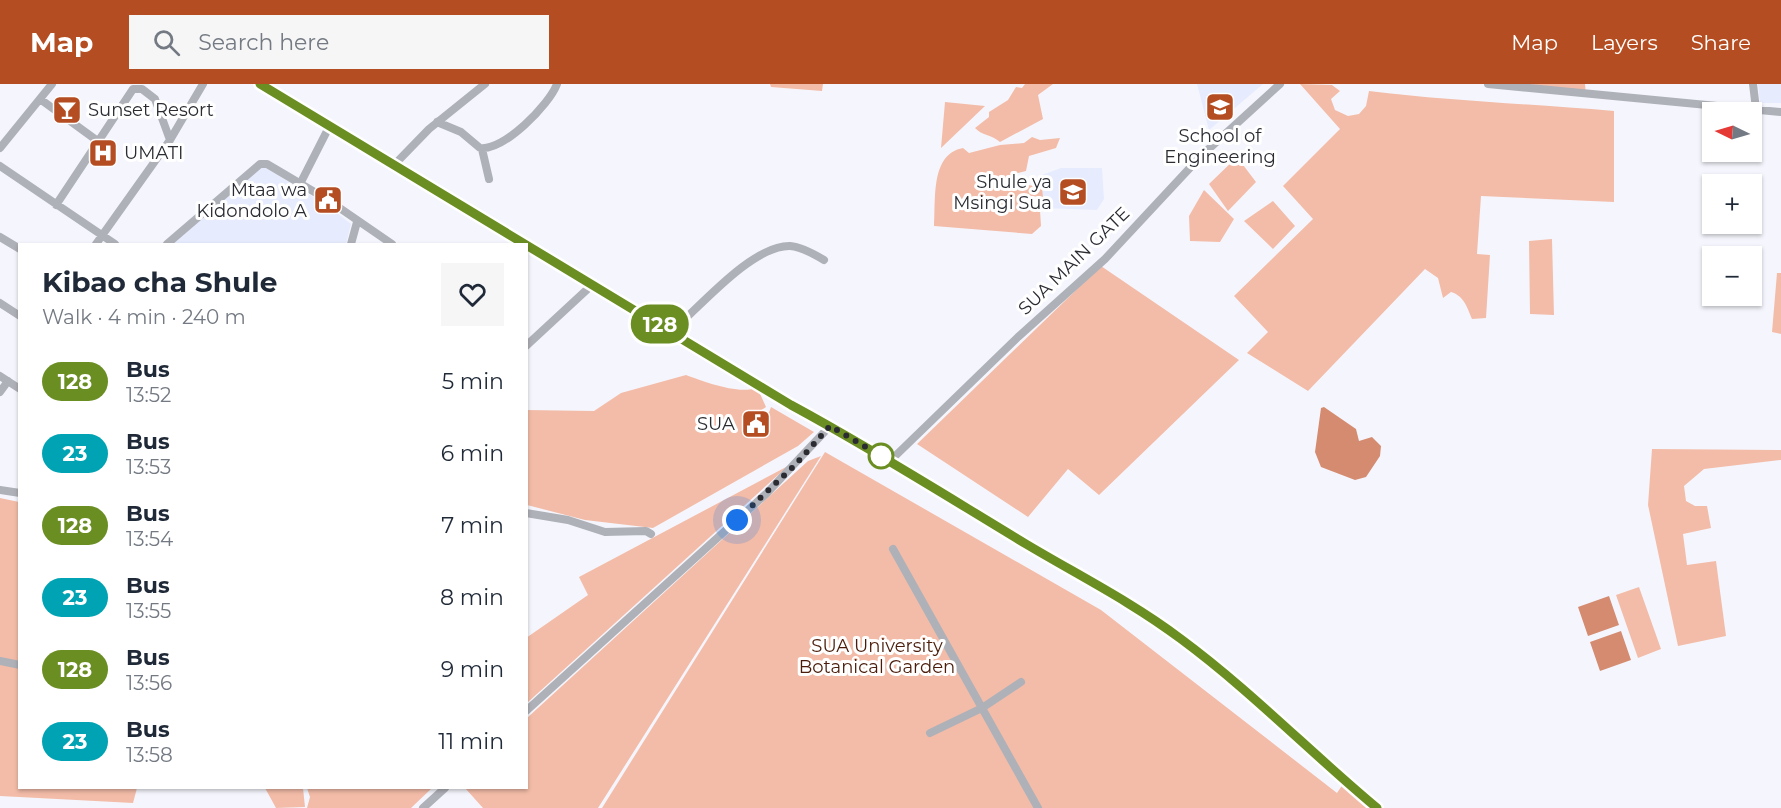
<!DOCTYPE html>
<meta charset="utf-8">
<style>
:root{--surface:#fff;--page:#f6f6f7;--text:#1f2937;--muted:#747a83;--accent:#b44e22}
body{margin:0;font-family:Montserrat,sans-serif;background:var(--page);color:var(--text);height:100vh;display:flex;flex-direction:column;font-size:22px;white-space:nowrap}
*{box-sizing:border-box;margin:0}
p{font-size:20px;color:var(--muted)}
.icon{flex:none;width:33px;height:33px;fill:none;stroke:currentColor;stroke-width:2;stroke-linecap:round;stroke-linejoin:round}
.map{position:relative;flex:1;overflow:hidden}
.panel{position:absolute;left:18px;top:159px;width:510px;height:546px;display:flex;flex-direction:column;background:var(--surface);border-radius:0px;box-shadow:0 2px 4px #0004}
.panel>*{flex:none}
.badge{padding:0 12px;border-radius:20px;font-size:21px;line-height:39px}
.needle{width:39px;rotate:275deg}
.tools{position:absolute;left:1702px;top:18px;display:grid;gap:12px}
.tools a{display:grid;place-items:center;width:60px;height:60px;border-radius:0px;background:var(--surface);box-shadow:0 2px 4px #0004;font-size:30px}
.you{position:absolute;width:30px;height:30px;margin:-15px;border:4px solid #fff;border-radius:50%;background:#1a73e8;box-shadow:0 0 0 9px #1a73e833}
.map>.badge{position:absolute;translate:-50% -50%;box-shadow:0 0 0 3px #fff}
.round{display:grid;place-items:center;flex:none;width:63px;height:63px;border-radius:0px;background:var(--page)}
.overview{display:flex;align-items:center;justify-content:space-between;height:102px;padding:0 24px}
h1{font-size:28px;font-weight:700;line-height:45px}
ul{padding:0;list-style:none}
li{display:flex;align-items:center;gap:18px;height:72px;padding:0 24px}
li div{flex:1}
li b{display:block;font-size:22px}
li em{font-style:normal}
li .badge{min-width:66px;font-weight:700;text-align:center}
header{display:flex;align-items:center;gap:36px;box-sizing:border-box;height:84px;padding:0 30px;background:var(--accent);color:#fff}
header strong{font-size:28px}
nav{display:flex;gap:33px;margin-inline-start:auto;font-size:21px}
.search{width:420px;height:54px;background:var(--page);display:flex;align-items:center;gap:15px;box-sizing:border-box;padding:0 21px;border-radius:0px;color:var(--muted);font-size:22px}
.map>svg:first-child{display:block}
.built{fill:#e6ebfd}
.green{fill:#f3bca8}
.water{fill:#d48b70}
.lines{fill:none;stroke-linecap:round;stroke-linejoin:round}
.minor{stroke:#afb1b8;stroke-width:8}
.major{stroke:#747883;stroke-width:10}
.line-casing{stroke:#fff;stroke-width:14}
.line{stroke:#6b8e23;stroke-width:9}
.walk{stroke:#2a2c32;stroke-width:6;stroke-dasharray:0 10.8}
.stop-dot{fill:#fff;stroke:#6b8e23;stroke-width:3}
.labels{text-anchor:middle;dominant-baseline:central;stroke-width:6;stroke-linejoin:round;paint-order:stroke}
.poi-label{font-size:18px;fill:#2a2c32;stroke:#fff;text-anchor:end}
.street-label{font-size:18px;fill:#2a2c32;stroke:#fff}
.park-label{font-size:18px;fill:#4a1c09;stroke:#fff}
</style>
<header>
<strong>Map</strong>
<div class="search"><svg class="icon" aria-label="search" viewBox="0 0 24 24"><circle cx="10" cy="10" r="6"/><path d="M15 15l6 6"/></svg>Search here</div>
<nav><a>Map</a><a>Layers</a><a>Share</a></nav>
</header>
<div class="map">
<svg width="1781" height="724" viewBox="0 0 1781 724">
<rect width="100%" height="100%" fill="#f5f6fd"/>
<path class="built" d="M1197,0H1263L1209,46Z
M1758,0H1781V19H1760Z
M261,81L328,122L351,140L346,160H172Z
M1061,84H1102L1104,115L1097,126L1043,124L1042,91Z"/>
<path class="green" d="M770,0H823L822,7L771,3Z
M1025,0H1053L1038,11L1043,35L1000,58C992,51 981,51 975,44L989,33V28L1008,16L1016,3L1022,4Z
M1300,0L1332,1L1340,7L1331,15L1335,26L1348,32L1359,30L1366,22L1369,7C1450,17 1533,20 1614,27V118L1481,112L1477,170L1490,171L1486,234L1472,235C1467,223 1464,212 1451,208L1443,214L1438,194L1425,185L1308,307L1247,269L1268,248L1234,212L1313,135L1283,102L1340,45Z
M1529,0H1585L1586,11Z
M945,18L985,22L941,64Z
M1032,53L1040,56L1060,54L1056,64L1029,72L1026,87L1014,90L1015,94H1019L1020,100L1042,103L1043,113L1029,112L1030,120L1040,126L1041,142L1032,150L934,142C936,116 930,70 963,64L969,69L1000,61L1024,59Z
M1237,73L1256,98L1228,127L1209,100Z
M1204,106L1234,135L1220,158L1190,157L1189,132Z
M1273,117L1295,142L1273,165L1244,137Z
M1552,155L1554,231L1530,230L1529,157Z
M1101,182L1239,276L1099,411L1068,385L1028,433L917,360Z
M1777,189H1781V250L1772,248Z
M686,291C702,297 742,312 757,303L766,323L742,339L761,350L771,323L814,348L798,362L653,444L585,436L527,421L526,326L594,327L621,309Z
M1652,365L1781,366V376L1704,385L1684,402L1686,417L1695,422H1707L1711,444L1683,450L1687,481L1716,477L1726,552L1678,562L1648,421Z
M825,368L1101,526L1337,709L1345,697L1378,724H602Z
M821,372L598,724H483L465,704H526L527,634L808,377Z
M788,382L527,619L526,554L588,511L579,493Z
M0,414L19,418L20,704H137L133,719L0,712Z
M1639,503L1661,565L1638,574L1616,511Z
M265,704H303L305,723L276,724Z
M307,704H432L411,724H307L310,713Z"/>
<path class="water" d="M1324,323L1356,345L1359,357L1372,353L1381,362L1380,372L1366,393L1355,396L1321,383L1315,368L1321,324Z
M1609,512L1619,541L1588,552L1578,523Z
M1621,547L1631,576L1600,587L1590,558Z"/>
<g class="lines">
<path class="minor" d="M1488,0L1781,28
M1753,0L1756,25
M40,15L99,58
M437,38L461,48L480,64C504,67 549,21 557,0
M0,64L52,0
M482,65L489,95
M395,80L429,45L485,0
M0,82L115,160
M300,100L329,43
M56,121L133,5H142L155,15L170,56
M0,153L20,165
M96,160L170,56L203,0
M167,160L260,80H267L328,116L392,160
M351,160L357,138
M0,219L20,232
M672,247C699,224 752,161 790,162C802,163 814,170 824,176
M526,262L593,200
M0,292L20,305
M0,308L8,297
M890,377L1018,253L1105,175L1201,72L1280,0
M0,406L20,409
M526,429L568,436L605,448L646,447L651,450
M893,465L1038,724
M0,577L20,581
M526,627L767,409L830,342
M930,649L982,624L1021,598
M423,724L445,704"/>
<path class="major" d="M260,0L791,321C872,364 948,413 1026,460C1078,491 1132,518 1181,555C1250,606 1310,670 1377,724"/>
</g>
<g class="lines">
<g class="line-casing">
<path id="line" d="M260,0L791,321C871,364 948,413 1026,460C1078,491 1132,518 1181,555C1250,606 1311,669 1377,724"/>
</g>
<use href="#line" class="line"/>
<path class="walk" d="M737,436L795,381L830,342L883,373L881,372"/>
</g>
<defs>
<g id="school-square" transform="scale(1.5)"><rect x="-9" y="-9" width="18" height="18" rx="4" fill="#b44e22" stroke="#fff"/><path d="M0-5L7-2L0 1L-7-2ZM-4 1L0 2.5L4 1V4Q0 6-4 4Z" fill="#fff"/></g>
<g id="bar-square" transform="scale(1.5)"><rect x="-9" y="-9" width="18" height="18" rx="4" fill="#b44e22" stroke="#fff"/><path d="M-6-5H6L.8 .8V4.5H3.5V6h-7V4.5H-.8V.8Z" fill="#fff"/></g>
<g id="hospital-square" transform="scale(1.5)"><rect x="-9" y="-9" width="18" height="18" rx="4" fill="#b44e22" stroke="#fff"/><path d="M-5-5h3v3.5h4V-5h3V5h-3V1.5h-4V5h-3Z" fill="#fff"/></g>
<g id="civic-square" transform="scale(1.5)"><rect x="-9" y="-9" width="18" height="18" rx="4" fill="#b44e22" stroke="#fff"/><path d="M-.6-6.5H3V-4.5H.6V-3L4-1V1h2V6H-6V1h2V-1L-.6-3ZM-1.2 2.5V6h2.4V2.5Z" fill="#fff"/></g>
</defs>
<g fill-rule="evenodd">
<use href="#school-square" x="1220" y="23"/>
<use href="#bar-square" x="67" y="26"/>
<use href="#hospital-square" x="103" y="69"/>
<use href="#school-square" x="1073" y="108"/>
<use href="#civic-square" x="328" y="116"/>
<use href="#civic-square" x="756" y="340"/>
</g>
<circle class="stop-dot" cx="881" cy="372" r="12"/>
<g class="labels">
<g class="poi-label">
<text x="88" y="26" text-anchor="start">Sunset Resort</text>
<text x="1220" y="52" text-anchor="middle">School of<tspan x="1220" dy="21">Engineering</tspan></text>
<text x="124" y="69" text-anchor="start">UMATI</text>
<text x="1052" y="98">Shule ya<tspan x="1052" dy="21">Msingi Sua</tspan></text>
<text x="307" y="106">Mtaa wa<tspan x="307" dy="21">Kidondolo A</tspan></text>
<text x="735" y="340">SUA</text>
</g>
<g class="street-label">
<text transform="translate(1074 177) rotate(-44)">SUA MAIN GATE</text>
</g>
<g class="park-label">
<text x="877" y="562">SUA University<tspan x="877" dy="21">Botanical Garden</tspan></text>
</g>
</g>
</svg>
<div class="tools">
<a><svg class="needle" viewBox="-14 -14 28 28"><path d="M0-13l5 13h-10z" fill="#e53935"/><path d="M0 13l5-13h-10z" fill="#747a83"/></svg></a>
<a>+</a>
<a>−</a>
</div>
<div class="you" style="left:737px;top:436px"></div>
<b class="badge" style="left:660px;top:240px;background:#6b8e23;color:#fff">128</b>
<section class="panel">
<div class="overview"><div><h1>Kibao cha Shule</h1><p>Walk · 4 min · 240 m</p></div><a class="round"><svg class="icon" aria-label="heart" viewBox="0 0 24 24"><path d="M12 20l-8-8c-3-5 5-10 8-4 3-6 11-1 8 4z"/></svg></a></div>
<ul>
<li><span class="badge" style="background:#6b8e23;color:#fff">128</span><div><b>Bus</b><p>13:52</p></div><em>5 min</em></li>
<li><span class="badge" style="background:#00a3b4;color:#fff">23</span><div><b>Bus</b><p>13:53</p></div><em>6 min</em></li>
<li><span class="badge" style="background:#6b8e23;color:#fff">128</span><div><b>Bus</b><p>13:54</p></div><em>7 min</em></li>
<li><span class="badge" style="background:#00a3b4;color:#fff">23</span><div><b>Bus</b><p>13:55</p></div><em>8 min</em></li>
<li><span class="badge" style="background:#6b8e23;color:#fff">128</span><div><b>Bus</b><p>13:56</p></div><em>9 min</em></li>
<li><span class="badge" style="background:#00a3b4;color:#fff">23</span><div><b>Bus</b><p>13:58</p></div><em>11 min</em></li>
</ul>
</section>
</div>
